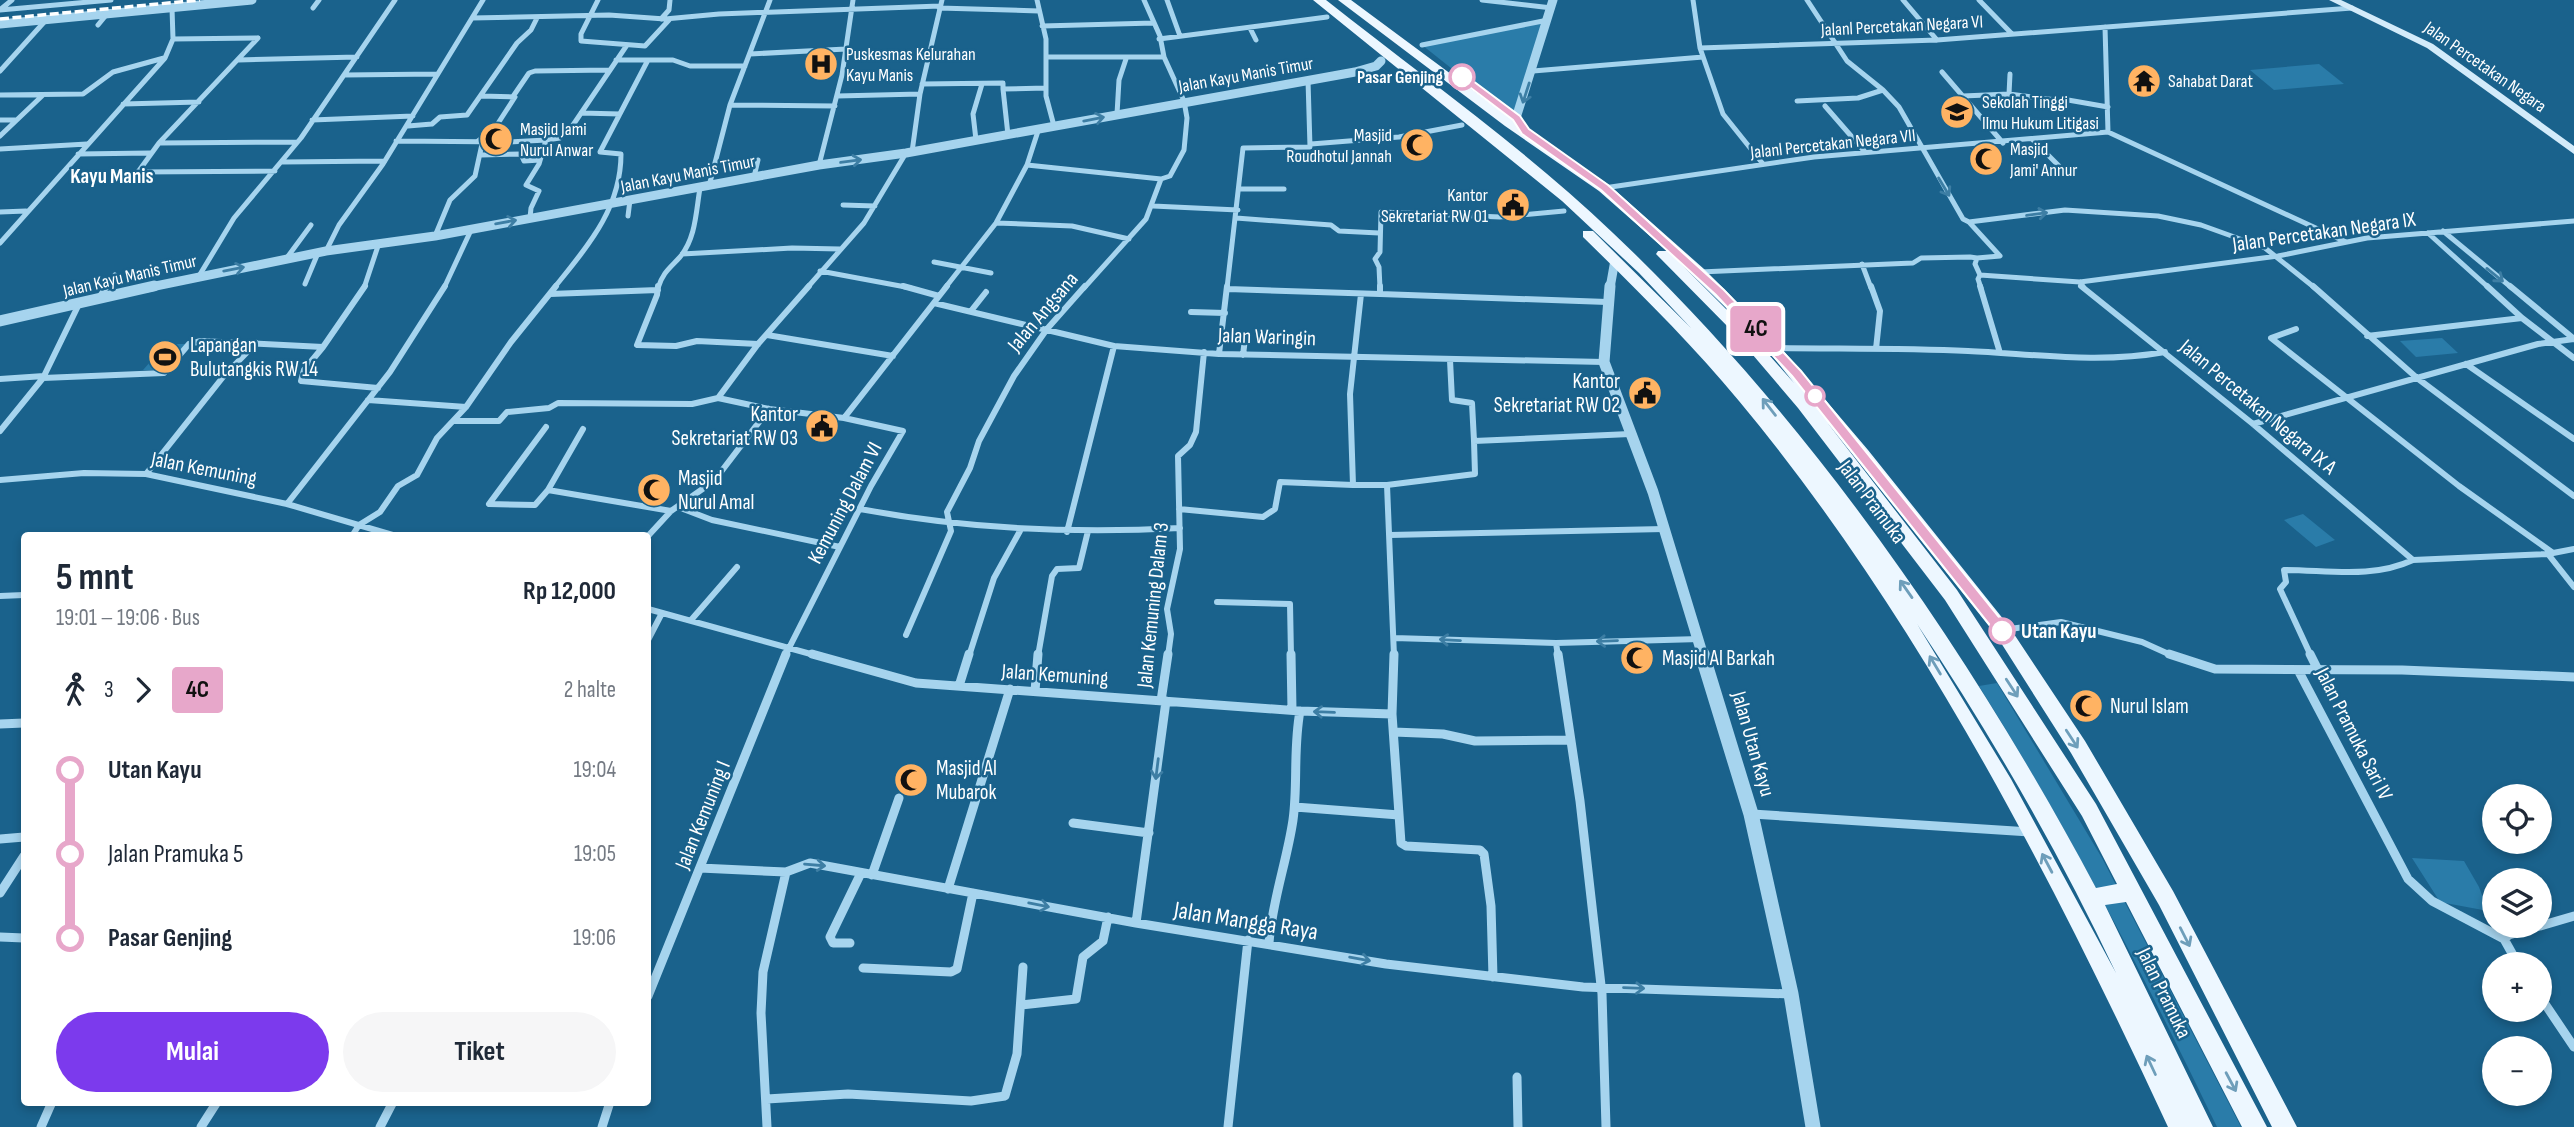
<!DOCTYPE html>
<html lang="id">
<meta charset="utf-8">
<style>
:root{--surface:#fff;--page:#f6f6f7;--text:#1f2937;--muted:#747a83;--accent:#7c3aed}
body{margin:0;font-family:"Sofia Sans Condensed",sans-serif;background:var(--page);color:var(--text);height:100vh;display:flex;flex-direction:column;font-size:26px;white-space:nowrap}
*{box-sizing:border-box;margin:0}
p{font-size:23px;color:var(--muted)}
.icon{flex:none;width:38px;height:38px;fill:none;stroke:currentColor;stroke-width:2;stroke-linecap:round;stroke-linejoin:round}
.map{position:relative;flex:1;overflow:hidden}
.sheet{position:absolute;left:21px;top:532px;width:630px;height:574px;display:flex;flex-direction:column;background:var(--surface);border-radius:7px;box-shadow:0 4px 10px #0003}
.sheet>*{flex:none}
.badge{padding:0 14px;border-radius:5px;font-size:24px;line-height:46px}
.controls{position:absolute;left:2482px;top:784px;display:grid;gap:14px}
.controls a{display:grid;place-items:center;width:70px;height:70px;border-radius:50%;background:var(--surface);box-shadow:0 4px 10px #0003;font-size:35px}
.map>.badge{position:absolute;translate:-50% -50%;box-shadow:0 0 0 4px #fff}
.legs{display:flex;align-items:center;gap:10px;height:77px;padding:0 35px;font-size:23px}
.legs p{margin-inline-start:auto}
.head{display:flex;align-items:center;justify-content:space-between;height:119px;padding:0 35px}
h1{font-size:38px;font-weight:700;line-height:52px}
.button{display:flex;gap:14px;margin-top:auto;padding:14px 35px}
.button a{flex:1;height:80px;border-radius:42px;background:var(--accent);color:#fff;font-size:28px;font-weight:700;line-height:80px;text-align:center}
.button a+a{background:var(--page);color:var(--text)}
ul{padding:0 35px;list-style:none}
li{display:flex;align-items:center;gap:24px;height:84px;font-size:26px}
li i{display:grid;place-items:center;width:10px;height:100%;margin:0 9px;background:currentColor}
li i::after{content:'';width:18px;height:18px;margin:-9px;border:5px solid;border-radius:50%;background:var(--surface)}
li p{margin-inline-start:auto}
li:first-child i{background:linear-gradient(#0000 50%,currentColor 0)}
li:last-child i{background:linear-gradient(currentColor 50%,#0000 0)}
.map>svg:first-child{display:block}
.green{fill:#2a7ca9}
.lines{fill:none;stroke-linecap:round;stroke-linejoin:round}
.minor-far2{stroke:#a6d4ee;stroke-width:5}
.minor-far1{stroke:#a6d4ee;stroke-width:6}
.minor{stroke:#a6d4ee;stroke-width:9}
.tertiary-far2{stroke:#a6d4ee;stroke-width:9}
.tertiary-far1{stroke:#a6d4ee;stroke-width:11}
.tertiary{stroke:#a6d4ee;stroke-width:15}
.secondary{fill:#d3ebfa;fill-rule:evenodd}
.primary{fill:#edf7ff;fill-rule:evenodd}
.rail{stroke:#fff;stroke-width:3.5;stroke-dasharray:9 3.5;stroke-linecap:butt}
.oneway{stroke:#3d7ea4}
.oneway2{stroke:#6e9eba}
.line-1{fill:#e7a7ca;stroke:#fff;stroke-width:2}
.stop-1-dot{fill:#fff;stroke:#e7a7ca;stroke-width:3.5}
.labels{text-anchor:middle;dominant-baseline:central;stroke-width:5;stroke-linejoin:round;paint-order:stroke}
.far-street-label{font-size:18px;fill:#fff;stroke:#1a628c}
.far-poi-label{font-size:18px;fill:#fff;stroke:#1a628c;text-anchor:start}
.far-stop-label{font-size:18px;font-weight:bold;fill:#fff;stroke:#1a628c;text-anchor:end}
.far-quarter-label{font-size:21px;font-weight:bold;fill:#fff;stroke:#1a628c}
.street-label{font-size:21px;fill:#fff;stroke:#1a628c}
.poi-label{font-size:21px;fill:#fff;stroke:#1a628c;text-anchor:start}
.stop-label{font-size:21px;font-weight:bold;fill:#fff;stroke:#1a628c;text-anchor:start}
.near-street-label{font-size:24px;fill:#fff;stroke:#1a628c}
</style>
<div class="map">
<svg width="2574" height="1127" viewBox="0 0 2574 1127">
<rect width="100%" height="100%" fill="#1a628c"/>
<path class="green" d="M1548,20L1516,118L1525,132L1447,76L1456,72L1422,45Z
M2319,64L2344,84L2274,90L2250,70Z
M2442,338L2458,353L2416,357L2400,341Z
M166,344H187L165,370H143Z
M2303,514L2335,540L2316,547L2284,520Z
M1997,683L2102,858L2241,1127H2217C2145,977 2068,828 1979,686Z
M2412,858L2464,861L2479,887L2488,911L2440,902Z"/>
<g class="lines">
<path class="minor-far2" d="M598,0L581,34V41L645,46L669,20
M1037,0L1046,39V96L1054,126
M1167,0L1180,36
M1482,0L1552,8
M1693,0L1700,48L1723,114L1763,164
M1807,0L1847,61L1883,90L1899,107L1963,219L1969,222L2000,256L1977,258
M1903,0L1937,40
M1979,0L2012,34
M313,8L319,0
M939,8L1039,11
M1,9L12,0
M0,10L111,0
M472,18L609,15L665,19L719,14L940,6
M661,19L669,10L670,0
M98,25L107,14
M1042,26L1154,23
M2105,27L2108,132
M1250,28L1256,40
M173,39L258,38
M1159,39L1327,17
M1422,45L1548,20
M1700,48L1937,40L2352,8
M750,54L846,49
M1046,57H1164
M238,60L357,57
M616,60H673L690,66H745
M0,71L46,20
M1533,71L1703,57
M1942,72L2003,143
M344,75L438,74
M922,84L1003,83V89L1046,88
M1003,89L1008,135
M2009,94L2010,74
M0,95L83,94L113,72L164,58
M514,95L529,73L535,71L609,70
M837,96L920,94
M1963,96L2009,94L2056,100
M2068,100L2108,107
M1797,101L1858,98L1883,90
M123,104L199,102
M730,105L835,106
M1825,106L1865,152
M581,113L620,114
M1117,114L1119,80L1126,59
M0,120H15
M312,120L413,116
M408,126L432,124L440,117L467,115L517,43L531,30L537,18
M0,136L43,95
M976,140L973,114L982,84
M2033,140L2059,166
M396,141L509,142L546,140
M478,141L495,128L515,97L481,96
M159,143L297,142
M1311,144L1399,137L1462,125
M0,149L87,144
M912,152L920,94L942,0
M78,154L150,153
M481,155L521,154L524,161L540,160
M282,162L385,161
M819,165L842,75L853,0
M1027,165L1161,179
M138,172L159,143L258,38
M138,172L275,171
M754,177L758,160
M709,186L730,105L770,0
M1604,188L1814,157L2108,132L2346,242
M1240,189H1284
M843,205L875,206
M1153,206L1238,210
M0,212L26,211
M628,216L630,200
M530,218L531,208L539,191L526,185L539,164L546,140L560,138L571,128L627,45
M1236,218L1331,225L1339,231L1379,233
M1969,222L2065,210L2158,216L2201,225L2265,248L2315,288
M996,223L1072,226L1129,239
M2443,231L2512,288
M2428,233L2489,288
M435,236L450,200L475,176L482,144
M0,243L165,58L173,39L172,8
M326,251L339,225L383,164L483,0
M682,254L792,248L840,249
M286,259L311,225
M934,262L991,273
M1862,264L1871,288
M820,271L911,288
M1700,272L1913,263L1921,258L1970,257L1977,258L1975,264L1980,275
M199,276L234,218L301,138L395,0
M2080,282L2084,288
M305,284L318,253
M106,288L115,275
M364,288L379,243
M444,288L472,228
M554,288C587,247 621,209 621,154L600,152L648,60
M658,288C663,272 670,268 680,257C696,238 696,211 700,188
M807,288L864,223L906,153
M945,288L996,223L1027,165L1039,128
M1084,288L1146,219L1161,179L1170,176L1184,150L1187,118L1184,101L1164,57L1160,36L1144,0
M1227,288L1243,148L1310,147L1308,80
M1380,288L1379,267L1375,259L1380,252L1381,212L1500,217L1564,211
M1981,288L1978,279L1980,275L2080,282L2278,256L2367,238L2574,221"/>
<path class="minor-far1" d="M658,286L657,295L637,345L676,346L697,341L758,344
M903,286L939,296
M1380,286V294L1607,302
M1871,286L1880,311L1876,349
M1980,286L2000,353
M2081,286L2253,424L2413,560L2548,554L2574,549
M2313,286L2417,378L2574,496
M2487,286L2522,318L2574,358
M2510,286L2574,339
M1228,289L1380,294
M550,294L658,290
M1361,294L1350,394L1353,485H1387L1475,474L1474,441
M98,299L107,286
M934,303L1114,346L1219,354L1604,362
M971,311L986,292
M1191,312L1225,313
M2296,329L2271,338L2459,486L2553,553
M767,335L893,356
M2367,336L2522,318
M323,347L304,370L301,381L378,388
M1775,348C1839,349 1903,348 1968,351C2034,354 2099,364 2165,352
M1219,354L1227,286
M1243,355L1245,339
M1450,360L1452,400L1472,403L1474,441L1630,434
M2466,364L2574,439
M43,378L164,373L189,344L201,341L323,347L365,286
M0,379L44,376
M718,398L758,344L809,286
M368,400L466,407
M844,418L947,286
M454,421H499L507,412L549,408L558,403L692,404L718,398L769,409L844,418L903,431L871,486L785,656
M2253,424L2538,344L2574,339
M546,427L489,504L535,505L548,490L671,511
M0,431L43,378L79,304
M146,474L223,377L256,343
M0,480L84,473L146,474L287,504L396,536
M1387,485L1394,656
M548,490L583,429
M287,504L390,372L445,286
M678,507L712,520L840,547
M860,509C967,529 1072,534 1180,528
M1179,509L1263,517L1275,509L1280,482L1353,485
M1067,532L1114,346
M1390,535L1664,529
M352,536L359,525L380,512L398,486L417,475L437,438L466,407L511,342L556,286
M648,536L671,511L714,481L769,409
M2548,554L2574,587
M0,596L24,595
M1217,602L1290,604L1291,656
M648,609L818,656
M692,619L737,567
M2002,630L2061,622L2142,642L2173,656
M906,635L951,531L947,512L970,468L979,441L1014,376L1047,329L1085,286
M1394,638L1556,643L1700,639
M648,640L662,613
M1556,643L1558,656
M969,656L994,578L1020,531
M1038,656L1052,576L1057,569L1079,568L1088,531
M1168,656L1171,634L1167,609L1180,549L1178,456L1190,445L1196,432L1204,352
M2311,656L2280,589L2286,582L2284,570C2328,570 2372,579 2413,560"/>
<path class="minor" d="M812,654L916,683L1300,711L1392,714
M1291,654L1292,710
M1394,654L1392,714L1401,843L1406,846L1480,850L1484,854L1491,906L1493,977
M1558,654L1580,801L1602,994L1606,1127
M2169,654L2215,669L2402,670L2574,677
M2310,654L2318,670
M2298,670L2408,879L2432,901L2504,939L2518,964
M959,686L969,654
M1035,691L1038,654
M1161,701L1168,654
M0,724L24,723
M1394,732L1443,734L1475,741L1570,740
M1295,807L1399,815
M1752,814L2030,832
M1073,823L1149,833
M0,839L24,837
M700,868L786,872L810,863L1136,923L1386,964L1583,987L1791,994
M872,875L899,798
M948,889L1010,689
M0,893L24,856
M1136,923L1166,701
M0,937L24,938
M2504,939L2509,935L2574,916
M850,943H833L830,937L861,873
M1269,943C1272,901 1287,861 1293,820C1298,784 1293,749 1300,711
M863,968L951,972L957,969L973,893
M2539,995L2574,1047
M648,996L786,654
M1021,1005L1076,999L1083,957L1103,941L1108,917
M1517,1077L1518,1127
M767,1099L848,1094L971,1101L1005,1096L1017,1054L1023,967
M41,1127L52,1102
M201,1127L217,1102
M380,1127L393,1102
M602,1127L610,1102
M767,1127L761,1013L763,972L786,872
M1228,1127L1248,940"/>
<path class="tertiary-far2" d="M0,24L252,0
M1516,118L1553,0
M146,288L326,251L435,236L819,165L906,153L1355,72L1376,66L1381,61
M1610,288L1615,260"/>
<path class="tertiary-far1" d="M1610,286L1604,362L1653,492L1703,656
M0,321L154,286"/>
<path class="tertiary" d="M1702,654L1751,814L1791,994L1813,1127"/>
<path class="secondary" d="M2329,0H2341L2433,44L2574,146V154L2427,48Z"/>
<path class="primary" d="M1313,0H1326C1422,76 1524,148 1613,233C1807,416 1971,653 2096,888L2117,884L2082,816L1945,600L1798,408L1735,334L1656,254L1658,251H1667L1599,191L1505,126L1338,0H1351L1513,120L1609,185L1704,269L1771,336L1868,450L2008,625L2085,741L2173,891L2297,1127H2272L2159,905L2071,753L1996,635L1826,421L1957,590L2096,804L2267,1127H2242L2126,902L2105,905L2213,1127H2168C2051,875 1917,615 1739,401C1691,343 1637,290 1583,237V231H1593L1691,328L1639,273L1562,201ZM1677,260L1761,342L1794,383L1745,328ZM1917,624C1991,735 2059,852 2116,973L2011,779Z"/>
<path class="rail" d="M0,19L200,0"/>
</g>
<defs><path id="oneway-shaft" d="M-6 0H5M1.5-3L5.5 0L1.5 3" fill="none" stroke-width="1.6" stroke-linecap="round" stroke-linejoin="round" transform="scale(1.75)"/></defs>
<g class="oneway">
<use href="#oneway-shaft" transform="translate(1526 93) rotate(108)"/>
<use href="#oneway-shaft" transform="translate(1094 119) rotate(-11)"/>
<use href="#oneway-shaft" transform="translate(851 161) rotate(-8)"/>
<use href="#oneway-shaft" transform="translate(1944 187) rotate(59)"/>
<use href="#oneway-shaft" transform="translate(2037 214) rotate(-8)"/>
<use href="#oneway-shaft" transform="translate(506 222) rotate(-10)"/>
<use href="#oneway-shaft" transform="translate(234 269) rotate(-11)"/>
<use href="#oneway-shaft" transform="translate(2495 275) rotate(39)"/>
<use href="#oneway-shaft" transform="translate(1450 640) rotate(-177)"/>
<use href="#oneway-shaft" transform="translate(1607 641) rotate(178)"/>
<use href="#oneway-shaft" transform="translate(1324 712) rotate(-178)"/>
<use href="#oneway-shaft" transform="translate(1157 769) rotate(97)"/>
<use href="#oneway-shaft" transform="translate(815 865) rotate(5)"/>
<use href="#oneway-shaft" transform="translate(1039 905) rotate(11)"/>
<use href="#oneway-shaft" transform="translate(1360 959) rotate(10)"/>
<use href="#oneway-shaft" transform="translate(1634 988) rotate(2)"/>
</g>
<g class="oneway2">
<use href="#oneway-shaft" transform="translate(1769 407) rotate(-128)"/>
<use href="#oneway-shaft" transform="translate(1906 589) rotate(-125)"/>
<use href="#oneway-shaft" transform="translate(1935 665) rotate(-121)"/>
<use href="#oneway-shaft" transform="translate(2012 688) rotate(57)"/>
<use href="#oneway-shaft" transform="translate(2072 739) rotate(57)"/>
<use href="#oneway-shaft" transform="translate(2047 863) rotate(-118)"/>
<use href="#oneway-shaft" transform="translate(2185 937) rotate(63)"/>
<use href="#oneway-shaft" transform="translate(2151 1065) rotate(-115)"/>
<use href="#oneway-shaft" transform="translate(2231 1082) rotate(62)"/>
</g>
<path class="line-1" d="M1459,75H1465L1520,116L1529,129L1608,185L1724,290L1801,371L2007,627V634H1997L1792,376L1716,295L1601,190L1522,134L1513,120L1459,79Z"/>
<defs>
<g id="hospital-disc" transform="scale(1.75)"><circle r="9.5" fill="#ffb363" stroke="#1a628c"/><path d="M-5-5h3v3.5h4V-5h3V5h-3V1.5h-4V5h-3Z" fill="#111"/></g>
<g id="temple-disc" transform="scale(1.75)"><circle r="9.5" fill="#ffb363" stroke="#1a628c"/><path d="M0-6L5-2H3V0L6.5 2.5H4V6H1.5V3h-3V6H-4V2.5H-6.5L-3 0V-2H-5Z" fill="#111"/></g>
<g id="university-disc" transform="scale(1.75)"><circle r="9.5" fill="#ffb363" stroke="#1a628c"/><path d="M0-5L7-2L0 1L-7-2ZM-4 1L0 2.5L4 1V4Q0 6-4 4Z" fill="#111"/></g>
<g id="mosque-disc" transform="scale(1.75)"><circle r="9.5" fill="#ffb363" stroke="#1a628c"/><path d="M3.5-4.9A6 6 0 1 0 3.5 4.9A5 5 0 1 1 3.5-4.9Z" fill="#111"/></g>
<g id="civic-disc" transform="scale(1.75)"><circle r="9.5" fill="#ffb363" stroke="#1a628c"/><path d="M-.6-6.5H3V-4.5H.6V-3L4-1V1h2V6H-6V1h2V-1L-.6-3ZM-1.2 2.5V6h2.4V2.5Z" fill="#111"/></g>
<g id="stadium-disc" transform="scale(1.75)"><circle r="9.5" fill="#ffb363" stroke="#1a628c"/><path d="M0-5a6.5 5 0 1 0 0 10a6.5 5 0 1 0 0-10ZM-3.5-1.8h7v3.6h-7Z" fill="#111"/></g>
</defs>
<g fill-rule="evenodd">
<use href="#hospital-disc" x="821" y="64"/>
<use href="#temple-disc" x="2144" y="81"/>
<use href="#university-disc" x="1957" y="112"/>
<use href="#mosque-disc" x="496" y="139"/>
<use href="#mosque-disc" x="1417" y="145"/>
<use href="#mosque-disc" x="1986" y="159"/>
<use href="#civic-disc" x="1513" y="205"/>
<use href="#stadium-disc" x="165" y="357"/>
<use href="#civic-disc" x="1645" y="393"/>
<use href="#civic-disc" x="822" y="426"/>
<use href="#mosque-disc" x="654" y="490"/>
<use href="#mosque-disc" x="1637" y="658"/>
<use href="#mosque-disc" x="2086" y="706"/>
<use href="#mosque-disc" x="911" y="780"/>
</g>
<g class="stop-1-dot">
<circle cx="1462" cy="77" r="12"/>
<circle cx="1815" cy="396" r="9"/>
<circle cx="2002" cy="631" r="12"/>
</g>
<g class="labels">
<g class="far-street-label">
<text transform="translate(1902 26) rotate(-3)">Jalanl Percetakan Negara VI</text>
<text transform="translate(2485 67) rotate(35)">Jalan Percetakan Negara</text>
<text transform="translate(1246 75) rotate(-10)">Jalan Kayu Manis Timur</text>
<text transform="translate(1833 144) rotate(-6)">Jalanl Percetakan Negara VII</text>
<text transform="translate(688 174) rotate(-11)">Jalan Kayu Manis Timur</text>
<text transform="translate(130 276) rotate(-13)">Jalan Kayu Manis Timur</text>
</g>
<g class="far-poi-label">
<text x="846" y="54">Puskesmas Kelurahan<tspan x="846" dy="21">Kayu Manis</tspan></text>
<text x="2168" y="81">Sahabat Darat</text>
<text x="1982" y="102">Sekolah Tinggi<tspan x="1982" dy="21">Ilmu Hukum Litigasi</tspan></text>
<text x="520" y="129">Masjid Jami<tspan x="520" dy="21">Nurul Anwar</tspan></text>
<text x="1392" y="135" text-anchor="end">Masjid<tspan x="1392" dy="21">Roudhotul Jannah</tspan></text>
<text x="2010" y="149">Masjid<tspan x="2010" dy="21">Jami' Annur</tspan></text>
<text x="1488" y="195" text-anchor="end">Kantor<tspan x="1488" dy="21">Sekretariat RW 01</tspan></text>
</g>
<g class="far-stop-label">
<text x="1443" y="77">Pasar Genjing</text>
</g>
<g class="far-quarter-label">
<text x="112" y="176">Kayu Manis</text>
</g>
<g class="street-label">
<text transform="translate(2324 232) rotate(-8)">Jalan Percetakan Negara IX</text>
<text transform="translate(1043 312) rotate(-50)">Jalan Angsana</text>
<text transform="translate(1267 337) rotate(2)">Jalan Waringin</text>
<text transform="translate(2258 407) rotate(40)">Jalan Percetakan Negara IX A</text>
<text transform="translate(204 469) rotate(11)">Jalan Kemuning</text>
<text transform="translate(1872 502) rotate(53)">Jalan Pramuka</text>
<text transform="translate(845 503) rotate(-62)">Kemuning Dalam VI</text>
<text transform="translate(1153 605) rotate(-84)">Jalan Kemuning Dalam 3</text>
<text transform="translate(1055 675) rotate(4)">Jalan Kemuning</text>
<text transform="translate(2354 734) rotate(63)">Jalan Pramuka Sari IV</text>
<text transform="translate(1753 744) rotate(74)">Jalan Utan Kayu</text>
<text transform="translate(703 815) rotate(-68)">Jalan Kemuning I</text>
<text transform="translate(2164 993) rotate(64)">Jalan Pramuka</text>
</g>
<g class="poi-label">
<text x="190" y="345">Lapangan<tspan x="190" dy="24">Bulutangkis RW 14</tspan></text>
<text x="1620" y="381" text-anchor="end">Kantor<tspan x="1620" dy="24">Sekretariat RW 02</tspan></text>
<text x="798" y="414" text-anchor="end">Kantor<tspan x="798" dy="24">Sekretariat RW 03</tspan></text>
<text x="678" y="478">Masjid<tspan x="678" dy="24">Nurul Amal</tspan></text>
<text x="1662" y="658">Masjid Al Barkah</text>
<text x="2110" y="706">Nurul Islam</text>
<text x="936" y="768">Masjid Al<tspan x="936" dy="24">Mubarok</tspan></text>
</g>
<g class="stop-label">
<text x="2021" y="631">Utan Kayu</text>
</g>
<g class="near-street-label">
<text transform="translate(1246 921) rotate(9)">Jalan Mangga Raya</text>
</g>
</g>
</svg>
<div class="controls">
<a><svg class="icon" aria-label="locate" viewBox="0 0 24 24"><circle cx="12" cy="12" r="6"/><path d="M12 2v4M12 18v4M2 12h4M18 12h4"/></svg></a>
<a><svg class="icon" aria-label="layers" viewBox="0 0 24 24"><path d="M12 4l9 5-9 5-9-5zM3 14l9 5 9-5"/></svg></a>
<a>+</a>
<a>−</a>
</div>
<b class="badge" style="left:1756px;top:329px;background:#e7a7ca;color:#111">4C</b>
<section class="sheet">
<div class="head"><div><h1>5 mnt</h1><p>19:01 – 19:06 · Bus</p></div><b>Rp 12,000</b></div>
<div class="legs"><svg class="icon" aria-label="walk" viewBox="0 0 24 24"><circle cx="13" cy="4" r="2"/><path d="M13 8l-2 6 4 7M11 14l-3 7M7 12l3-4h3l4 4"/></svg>3<svg class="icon" aria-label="forward" viewBox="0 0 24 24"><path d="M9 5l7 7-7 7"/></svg><b class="badge" style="background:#e7a7ca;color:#111">4C</b><p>2 halte</p></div>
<ul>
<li><i style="color:#e7a7ca"></i><b>Utan Kayu</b><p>19:04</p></li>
<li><i style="color:#e7a7ca"></i><span>Jalan Pramuka 5</span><p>19:05</p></li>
<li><i style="color:#e7a7ca"></i><b>Pasar Genjing</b><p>19:06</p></li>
</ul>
<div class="button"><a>Mulai</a><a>Tiket</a></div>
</section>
</div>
